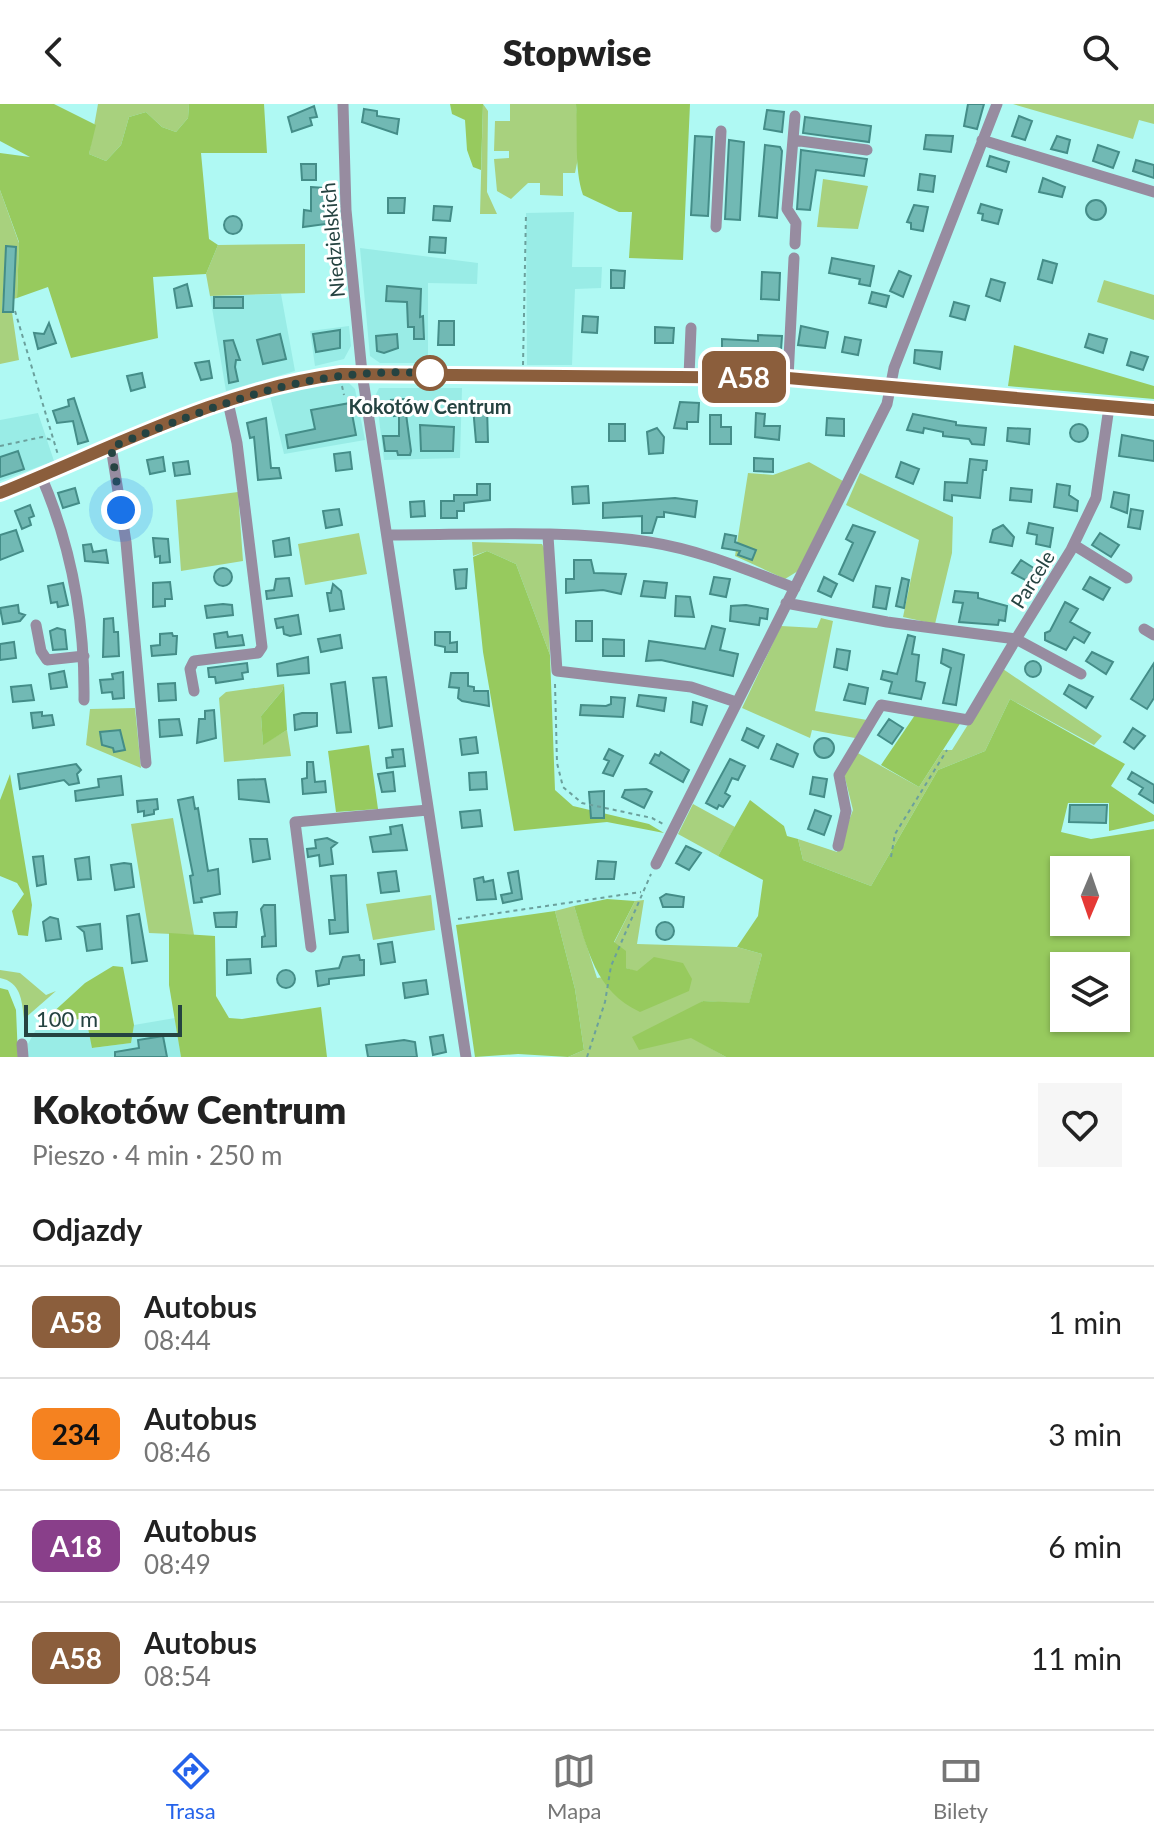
<!DOCTYPE html>
<html lang="pl">
<meta charset="utf-8">
<style>
:root{--surface:#fff;--page:#f6f6f6;--text:#222;--muted:#767676;--line:#e0e0e0;--accent:#2563eb}
body{margin:0;font-family:Lato,sans-serif;background:var(--page);color:var(--text);height:100vh;display:flex;flex-direction:column;font-size:30px;white-space:nowrap}
*{box-sizing:border-box;margin:0}
p{font-size:26px;color:var(--muted)}
.icon{flex:none;width:44px;height:44px;fill:none;stroke:currentColor;stroke-width:2;stroke-linecap:round;stroke-linejoin:round}
.map{position:relative;height:953px;overflow:hidden}
.panel{display:flex;flex-direction:column;background:var(--surface);flex:1}
.panel>*{flex:none}
.badge{padding:0 16px;border-radius:12px;font-size:28px;line-height:52px}
.needle{width:52px;rotate:182deg}
.controls{position:absolute;left:1050px;top:752px;display:grid;gap:16px}
.controls a{display:grid;place-items:center;width:80px;height:80px;border-radius:0px;background:var(--surface);box-shadow:0 2px 6px #0004;font-size:40px}
.scale{position:absolute;left:24px;bottom:20px;width:158px;box-sizing:border-box;padding-left:8px;border:4px solid #254341;border-top:0;font-size:22px;line-height:28px;white-space:nowrap;color:#254341;-webkit-text-stroke:6px #fff;paint-order:stroke}
.you{position:absolute;width:40px;height:40px;margin:-20px;border:6px solid #fff;border-radius:50%;background:#1a73e8;box-shadow:0 0 0 12px #1a73e833}
.map>.badge{position:absolute;translate:-50% -50%;box-shadow:0 0 0 4px #fff}
h2{padding:0 32px;font-size:30px;line-height:72px}
.round{display:grid;place-items:center;flex:none;width:84px;height:84px;border-radius:0px;background:var(--page)}
.overview{display:flex;align-items:center;justify-content:space-between;height:136px;padding:0 32px}
h1{font-size:38px;font-weight:800;line-height:60px}
ul{padding:0;list-style:none}
li{display:flex;align-items:center;gap:24px;height:112px;padding:0 32px;border-top:2px solid var(--line)}
li div{flex:1}
li b{display:block;font-size:30px}
li em{font-style:normal}
li .badge{min-width:88px;font-weight:700;text-align:center}
header{display:flex;justify-content:space-between;align-items:center;height:104px;padding:0 32px;background:var(--surface);font-size:36px;font-weight:800}
.tabs{display:flex;justify-content:space-around;align-items:center;height:112px;border-top:2px solid var(--line);background:var(--surface);font-size:22px;color:var(--muted)}
.tabs a{display:grid;justify-items:center;gap:4px}
.tabs .active{color:var(--accent)}
.map>svg:first-child{display:block}
.built{fill:#99ece6}
.green{fill:#a8d17e}
.forest{fill:#97ca5e;fill-rule:evenodd}
.building{fill:#71b9b4;stroke:#448d88;stroke-width:2}
.lines{fill:none;stroke-linecap:round;stroke-linejoin:round}
.path{stroke:#6ba09c;stroke-width:2;stroke-dasharray:4 4;stroke-linecap:butt}
.minor{stroke:#978ca0;stroke-width:11}
.line-casing{stroke:#fff;stroke-width:18}
.line{stroke:#8b5e3c;stroke-width:12}
.walk{stroke:#254341;stroke-width:8;stroke-dasharray:0 14.4}
.stop-dot{fill:#fff;stroke:#8b5e3c;stroke-width:4}
.labels{text-anchor:middle;dominant-baseline:central;stroke-width:6;stroke-linejoin:round;paint-order:stroke}
.street-label{font-size:20px;fill:#254341;stroke:#fff}
.stop-label{font-size:20px;font-weight:bold;fill:#254341;stroke:#fff}
</style>
<header><svg class="icon" aria-label="back" viewBox="0 0 24 24"><path d="M15 5l-7 7 7 7"/></svg>Stopwise<svg class="icon" aria-label="search" viewBox="0 0 24 24"><circle cx="10" cy="10" r="6"/><path d="M15 15l6 6"/></svg></header>
<div class="map">
<svg width="1154" height="953" viewBox="0 0 1154 953">
<rect width="100%" height="100%" fill="#aff9f3"/>
<path class="built" d="M574,108L572,163H602L601,184L575,185L572,261H527L526,109Z
M360,144L478,159L477,180L428,179V259H380L370,252Z
M281,190L295,267L226,287L210,192Z
M349,222L351,242L344,255L315,262L310,227Z
M338,278L349,279L355,285L365,336L284,350L270,292Z
M379,284H462L460,354L384,356L376,290Z
M38,309L54,357L0,377V316Z
M86,914L93,944L130,939L134,921L175,914L181,953H27L28,940L38,922Z"/>
<path class="green" d="M98,0H189L188,14L176,28L162,23L146,8L129,13L121,41L106,57L89,50Z
M483,0L488,7L487,88L497,110H480Z
M510,0H576L580,44L575,69H563V92L540,91V79H528L511,95L497,87L494,55L509,54V47H494L495,17H510Z
M1013,0H1154V20L1139,16L1133,35Z
M823,75L868,82L858,125L817,123Z
M0,86L19,139L17,194L13,195L6,144L2,207L12,208L19,256L0,260Z
M305,140V189L210,192L206,170L218,141Z
M1104,176L1154,191V216L1097,198Z
M809,358L843,377L798,467L785,475L735,452L748,369L773,371Z
M860,369L953,413L952,449L935,520L903,513L919,436L846,401Z
M238,388L243,457L181,467L176,396Z
M359,429L367,470L305,481L298,440Z
M472,438L542,440L546,448L550,551L516,460L487,447L473,452Z
M821,514L833,517L815,607L867,616L855,634L812,626L810,634L742,604L781,522L817,524Z
M1003,565L1102,632L1094,641L1010,595L985,647L938,666L871,782L803,756L798,735L837,748L853,706L844,670L856,648L919,683L943,646H952Z
M284,580L282,587L261,612L263,640L287,626L291,652L224,658L219,594L226,588Z
M135,604L141,664L86,641L90,605Z
M693,700L735,723L718,752L678,730Z
M173,714L194,831L149,829L131,720Z
M431,791L435,826L373,836L366,800Z
M644,796L637,840L737,843L762,850L749,900L703,897L640,945L691,933L726,953H568L584,946L575,885L555,807L574,802L597,874L637,868L626,864L614,839L635,797Z
M0,866L20,869L46,891L56,887L24,915C22,897 21,878 0,874Z"/>
<path class="forest" d="M0,0H54L96,21L89,50L106,57L121,41L129,13L146,8L162,23L176,28L188,14L189,0H264L267,49H201L209,135L218,141L206,170L153,173L158,234L71,254L48,183L17,194L19,138L0,86V49L30,53L0,37Z
M450,0H483L481,66L473,63L467,46L465,16L452,10Z
M576,0H690L683,156L629,154L632,108H619L583,91C574,64 578,30 576,0Z
M1014,241L1154,282V295L1008,282Z
M487,447L516,460L550,551L555,686L573,702L649,720L664,729L607,718L514,727L483,548L473,453Z
M284,580L287,626L263,641L261,612L282,587Z
M1010,595L1125,660L1111,682L1154,711V717L1109,727V699H1068L1061,728L1091,735L1154,725V953H726L691,934L639,946L632,933L703,897L749,899L762,850L737,843L758,812L763,776L718,752L750,696L784,722L787,732L798,735L803,756L871,782L938,666L985,647ZM1064,766H1116V818H1064ZM1064,862H1116V914H1064Z
M915,611L961,618L919,683L881,661Z
M369,641L378,705L336,708L328,647Z
M10,670L32,801L28,832L18,831L12,807L24,790L17,779L0,772V696Z
M607,795L635,797L614,838L626,847V864L637,867L654,853L683,859L692,875L689,887L640,908C595,887 588,846 574,802Z
M555,807L575,885L584,946L568,953L518,950L475,953L456,821Z
M169,829L215,832L216,892L229,914L242,915L321,903L327,953H181L169,881Z
M113,862L123,863L134,921L131,939L92,944L86,914L38,922L85,879Z
M0,884L8,886L16,906L18,953H0Z"/>
<path class="building" d="M968,0H984L977,25L964,22Z
M314,2L317,13L310,14L312,21L292,28L288,13Z
M364,5L377,7V12L399,15L397,30L362,18Z
M767,6L784,8L782,28L764,25Z
M1019,12L1032,17L1025,36L1012,32Z
M805,13L871,22L869,38L803,29Z
M926,31L953,32L951,48L924,45Z
M695,32L712,33L708,112L691,111Z
M1057,32L1070,36L1067,49L1051,45Z
M729,36L744,38L740,116L725,115Z
M765,41L780,43L782,47L777,114L759,112Z
M1098,41L1119,48L1113,64L1093,57Z
M801,46L867,55L864,72L816,66L810,106L797,105Z
M990,52L1009,58L1006,68L987,62Z
M1136,56L1154,61V74L1133,67Z
M301,60H316V76H302Z
M920,70L935,72L933,88L918,86Z
M1043,74L1065,83L1062,93L1039,88Z
M311,83L325,84L326,120L303,123L304,106L311,107Z
M388,94H405L404,109H388Z
M1086 106a10 10 0 1 1 20 0a10 10 0 1 1-20 0Z
M981,100L1002,106L998,120L982,116L983,110L978,109Z
M914,101L928,103L923,127L911,125V119L907,118Z
M434,102L452,103L450,117L433,116Z
M224 121a9 9 0 1 1 18 0a9 9 0 1 1-18 0Z
M430,133L446,134L445,149L429,148Z
M6,142L16,143L13,208H3Z
M832,154L874,162L870,182L859,180L860,175L829,169Z
M1043,156L1057,160L1052,179L1038,175Z
M611,166L625,167L624,184H611Z
M899,167L911,172L903,193L890,187Z
M762,168L780,169L779,196L761,195Z
M991,175L1005,179L1000,197L986,192Z
M187,180L192,202L177,204L174,185Z
M387,182L421,185L420,213L423,212L424,235H414V223H408L407,198L386,197Z
M872,188L889,192L886,203L869,199Z
M214,193H243V204H214Z
M954,198L969,202L965,216L950,212Z
M583,212L598,213L597,229L582,228Z
M439,217H454V241H438Z
M49,219L56,239L38,245L34,229L44,230Z
M801,222L828,228L825,244L798,241Z
M655,223L674,224L673,239H655Z
M340,226V244L316,248L313,230Z
M280,230L286,255L263,260L257,236Z
M397,230L398,244L384,249L377,247L376,232Z
M1089,230L1107,235L1103,249L1085,243Z
M758,231L782,232L781,246H722V235L758,237Z
M845,233L861,236L858,251L842,248Z
M233,236L240,256H236L235,263L238,277L229,279L224,237Z
M915,246L942,248L940,265L914,259Z
M1131,248L1148,253L1143,266L1127,261Z
M209,257L212,274L201,276L195,259Z
M142,269L145,283L131,287L127,272Z
M74,294L88,337L78,340L73,317L57,319L53,307L69,302L68,296Z
M404,295L411,347L410,351H398L397,347H385L383,332H399V311L394,312L391,296Z
M680,298L699,299L698,318H687V325L674,324Z
M350,299L356,331L288,344L286,331L315,325L311,306Z
M473,303H487L488,338H476Z
M756,309L765,310L764,322H780L779,336L755,333Z
M913,310L956,318V321L986,324L984,341L972,340L969,335L943,332V328L924,324L923,329L907,326Z
M710,311H721V323H731V340H710Z
M266,314L271,364H279L281,374L258,376L254,333L250,334L247,319Z
M827,314L844,315V332L826,331Z
M609,320H625V337H609Z
M1070 329a9 9 0 1 1 18 0a9 9 0 1 1-18 0Z
M420,321L454,323L453,347H421Z
M657,324L664,333L663,349L649,350L647,328Z
M1008,324L1030,325L1029,340L1007,337Z
M1122,331L1154,337V357L1119,352Z
M18,347L24,365L0,373V353Z
M350,348L352,365L336,367L334,350Z
M163,353L165,367L150,370L147,356Z
M754,354L773,355V368L754,367Z
M970,355L987,357L986,366H983L980,394L952,391V397L944,396L945,378L967,379Z
M188,357L190,370L175,372L173,359Z
M901,358L919,365L913,380L896,373Z
M477,380H490V396L464,399V407H457V414H441V397H454V391H477Z
M1057,380L1070,382L1069,391L1078,397L1077,407L1054,403Z
M588,382L589,399L573,400L572,383Z
M75,384L79,399L63,404L58,389Z
M1011,384L1032,386L1031,398L1010,396Z
M1114,388L1129,391L1127,409L1111,403Z
M675,394L697,397L695,413L664,408V413H657L652,429H642V412L603,414V399Z
M424,397L425,412L411,413L410,398Z
M30,401L34,412L29,414L31,421L22,425L15,407Z
M339,405L342,421L326,424L323,407Z
M1131,405L1143,407L1140,425L1128,423Z
M1029,419L1053,424L1050,443L1036,440L1037,431L1027,429Z
M853,421L875,428L853,477L839,470L853,439L846,435Z
M1003,421L1014,433L1012,442L990,438L993,426Z
M16,426L23,447L0,456V431Z
M1100,429L1119,441L1111,453L1092,441Z
M725,430L736,432L735,438L756,446L752,456L738,451L740,447L722,444Z
M153,434L168,435L170,458L160,459V452L155,453Z
M289,434L291,451L275,453L273,437Z
M91,440L93,448L106,446L108,459L85,457L83,441Z
M574,456H591L594,469L626,470L621,490L603,486L566,489V475H574Z
M1021,456L1040,468L1033,480L1012,469Z
M214 473a9 9 0 1 1 18 0a9 9 0 1 1-18 0Z
M467,465L466,484L456,485L454,466Z
M714,473L730,475L726,493L710,490Z
M824,473L837,480L831,493L818,487Z
M1090,473L1110,484L1103,496L1083,485Z
M289,474L292,492L267,495L266,487L274,486L276,475Z
M902,474L909,476L904,504L896,502Z
M644,477L667,479L665,494L641,492Z
M170,478L172,495H165V502L153,503V479Z
M63,479L68,501L58,503L57,498L51,499L48,482Z
M333,480L341,487L344,505L330,507L327,489H331Z
M876,482L890,484L886,505L873,503Z
M955,487L978,489V494L1007,502L1005,517L999,516L998,521L959,518L963,499L953,498Z
M676,492L690,493L694,513L675,512Z
M1065,498L1078,505L1070,518L1090,529L1084,539L1074,533L1066,546L1045,536V529L1050,527Z
M223,500L232,501L233,511L207,514L205,502Z
M18,501L19,509L25,511L20,517L3,520L0,504Z
M746,501L768,505L767,515L760,514L759,521L730,517L731,502Z
M298,511L301,530L290,532L284,530L283,523L277,524L275,515Z
M113,514L114,528H118L119,552L103,553L104,515Z
M576,517H592V537H576Z
M712,522L725,525L720,546L738,550L733,572L661,556L646,557L649,537L705,545Z
M57,524L65,526L67,545L53,546L50,527Z
M227,528L228,533L242,531L244,541L216,544L214,530Z
M435,528H450V539L457,538V548H445V543L435,541Z
M172,529L173,532H177L176,550L152,552L151,542L160,541V530Z
M340,531L342,544L321,548L318,535Z
M908,531L915,533L912,550L919,551L916,577L925,579L921,595L889,589L892,578L881,575L883,567L897,570Z
M603,535L624,536V552H603Z
M14,538L16,554L0,556V540Z
M837,545L850,547L847,566L834,563Z
M943,545L964,551L956,601L943,599L951,564L941,559Z
M1092,548L1113,558L1106,570L1086,557Z
M308,553L309,569L278,572L277,560Z
M1025 565a8 8 0 1 1 16 0a8 8 0 1 1-16 0Z
M247,559L248,568L242,569L243,575L216,579L215,573H209L208,564Z
M1154,559V594L1147,605L1131,595Z
M64,567L67,583L51,585L49,570Z
M123,568L124,594L113,595L112,588L102,589L100,576L113,575L112,570Z
M451,569H468V582L474,583V587H488L489,602L462,597L458,594L459,584L449,583Z
M386,573L392,622L379,624L373,574Z
M345,578L351,628L337,629L331,580Z
M175,579L176,596L159,597L158,580Z
M849,580L868,584L865,600L844,596Z
M31,581L34,596L13,598L11,583Z
M1069,581L1093,593L1086,604L1064,590Z
M639,591L666,594L664,607L637,602Z
M611,593L625,594L623,613L580,611L581,601L606,602L611,600Z
M693,598L707,602L702,621L691,618Z
M214,606L216,634L197,639L199,615H205V607Z
M42,608V612L52,611L54,621L33,624L31,609Z
M302,609H317V622L295,626L294,611Z
M179,615L182,631L160,633L159,616Z
M889,615L903,624L892,640L878,631Z
M747,624L764,632L758,644L742,636Z
M1133,624L1145,632L1134,645L1124,638Z
M120,626L125,646L114,648L113,644L102,641L100,628Z
M476,633L478,649L462,651L460,635Z
M814 644a10 10 0 1 1 20 0a10 10 0 1 1-20 0Z
M777,640L798,650L793,663L771,655Z
M403,645L405,662L387,664L386,654L393,653L392,646Z
M609,645L623,652L613,672L603,669L609,657L604,655Z
M661,648L689,666L683,678L650,659L655,650L659,652Z
M730,655L745,662L738,676L732,674L725,689L730,692L723,703L719,701L717,705L706,699Z
M307,658H313L315,678L325,677L326,688L303,690L302,675L307,674Z
M76,660L81,666L77,670L79,679L69,681L64,676L20,685L18,670Z
M393,668L395,687L382,688L378,670Z
M486,668L487,685L470,686L469,669Z
M1132,668L1154,681V699L1139,690L1143,684L1128,675Z
M121,672L123,691L76,697L75,687L99,683L98,675Z
M813,673L827,675L824,693L810,690Z
M265,675L269,698L239,695L238,676Z
M646,685L652,688L644,704L622,693L625,686Z
M604,687V714H591L589,688Z
M193,693L195,705L198,704L208,767L218,765L220,790L201,794L202,798L194,799L190,772L193,771L178,696Z
M157,695L158,705L154,706V710L144,712V707L138,708L137,697Z
M1070,701H1107L1106,719L1069,718Z
M480,706L482,722L462,724L460,708Z
M815,706L831,712L824,731L808,725Z
M402,721L407,746L373,748L370,733L391,730L390,723Z
M327,734L337,739L331,744L333,760L320,762L319,751L308,753L307,745L316,744L315,736Z
M250,735H267L270,755L253,758Z
M686,742L701,749L689,766L676,759Z
M43,752L46,780L37,782L33,753Z
M89,753L91,775L78,776L75,755Z
M598,757L616,758L614,775H596Z
M124,759L131,760L134,783L115,786L111,761Z
M396,767L399,787L381,789L378,769Z
M518,767L522,795L503,799L501,791L512,789L508,769Z
M346,771L348,828L330,830L329,816H335L331,772Z
M483,773L484,778L493,776L496,795L477,796L474,775Z
M666,790L684,793L683,803H663L660,794Z
M264,801H275L276,842L262,843V833L265,832L261,805Z
M237,808L236,823H216L214,809Z
M139,810L147,857L132,859L127,812Z
M50,813L58,815L61,835L46,837L43,818Z
M656 827a9 9 0 1 1 18 0a9 9 0 1 1-18 0Z
M100,820L102,845L87,847L84,828L78,823Z
M392,838L395,858L381,860L378,840Z
M359,851L360,856H364V871L329,875V880L318,882L316,867L339,864L343,853Z
M250,855L251,869L227,871V856Z
M277 875a9 9 0 1 1 18 0a9 9 0 1 1-18 0Z
M426,876L428,890L405,894L403,879Z
M443,931L446,948L433,951L430,933Z
M163,932L167,953H115V948L139,944L138,936Z
M404,936L415,938L417,953H368L366,941Z"/>
<g class="lines">
<path class="path" d="M15,207L58,351
M523,261L526,109
M342,282L344,291
M0,342L42,333L52,336
M555,580L557,659L563,683L582,699L652,714L663,720
M891,753L895,730L947,646
M458,815L641,788
M587,953L605,898L611,862L651,770"/>
<path class="minor" d="M343,0L346,106L362,269L466,953
M795,12L787,105L796,119L795,140
M793,36L867,46
M982,36L1154,88
M716,123L721,27
M689,272L691,224
M788,274L794,154
M111,343L126,438L146,659
M41,372C72,443 85,519 84,596
M0,389C110,345 222,285 341,270L788,274L1154,306
M387,431C473,431 564,425 649,438C700,446 747,466 795,484
M548,432L557,567L691,583L736,598
M1074,441L1127,474
M786,499L887,518L1016,535L1071,446L1096,394L1109,303
M36,521L41,547L47,556L84,552
M1144,525L1154,531
M194,587L190,565L194,557L258,549L262,543L237,339L228,298
M838,742L846,707L839,671L881,601L968,616L1016,535L1081,570
M656,760L887,300L894,264L997,0
M311,843L295,718L428,706
M22,940L23,953"/>
</g>
<g class="lines">
<g class="line-casing">
<path id="line" d="M0,389C110,345 222,285 341,270L788,274L1154,306"/>
</g>
<use href="#line" class="line"/>
<path class="walk" d="M121,406L111,343C225,298 305,263 430,269"/>
</g>
<circle class="stop-dot" cx="430" cy="269" r="16"/>
<g class="labels">
<g class="street-label">
<text transform="translate(332 136) rotate(-95)">Niedzielskich</text>
<text transform="translate(1032 475) rotate(-58)">Parcele</text>
</g>
<g class="stop-label">
<text x="430" y="302">Kokotów Centrum</text>
</g>
</g>
</svg>
<div class="controls">
<a><svg class="needle" viewBox="-14 -14 28 28"><path d="M0-13l5 13h-10z" fill="#e53935"/><path d="M0 13l5-13h-10z" fill="#767676"/></svg></a>
<a><svg class="icon" aria-label="layers" viewBox="0 0 24 24"><path d="M12 4l9 5-9 5-9-5zM3 14l9 5 9-5"/></svg></a>
</div>
<div class="scale">100 m</div>
<div class="you" style="left:121px;top:406px"></div>
<b class="badge" style="left:744px;top:273px;background:#8b5e3c;color:#fff">A58</b>
</div>
<section class="panel">
<div class="overview"><div><h1>Kokotów Centrum</h1><p>Pieszo · 4 min · 250 m</p></div><a class="round"><svg class="icon" aria-label="heart" viewBox="0 0 24 24"><path d="M12 20l-8-8c-3-5 5-10 8-4 3-6 11-1 8 4z"/></svg></a></div>
<h2>Odjazdy</h2>
<ul>
<li><span class="badge" style="background:#8b5e3c;color:#fff">A58</span><div><b>Autobus</b><p>08:44</p></div><em>1 min</em></li>
<li><span class="badge" style="background:#f58220;color:#111">234</span><div><b>Autobus</b><p>08:46</p></div><em>3 min</em></li>
<li><span class="badge" style="background:#893f8a;color:#fff">A18</span><div><b>Autobus</b><p>08:49</p></div><em>6 min</em></li>
<li><span class="badge" style="background:#8b5e3c;color:#fff">A58</span><div><b>Autobus</b><p>08:54</p></div><em>11 min</em></li>
</ul>
</section>
<nav class="tabs">
<a class="active"><svg class="icon" aria-label="directions" viewBox="0 0 24 24"><path d="M12 3l9 9-9 9-9-9zM9 14v-3h6M13 9l2 2-2 2"/></svg>Trasa</a>
<a><svg class="icon" aria-label="map" viewBox="0 0 24 24"><path d="M3 6l6-2 6 2 6-2v14l-6 2-6-2-6 2zM9 4v14M15 6v14"/></svg>Mapa</a>
<a><svg class="icon" aria-label="tickets" viewBox="0 0 24 24"><path d="M3 7h18v10H3zM15 7v10"/></svg>Bilety</a>
</nav>
